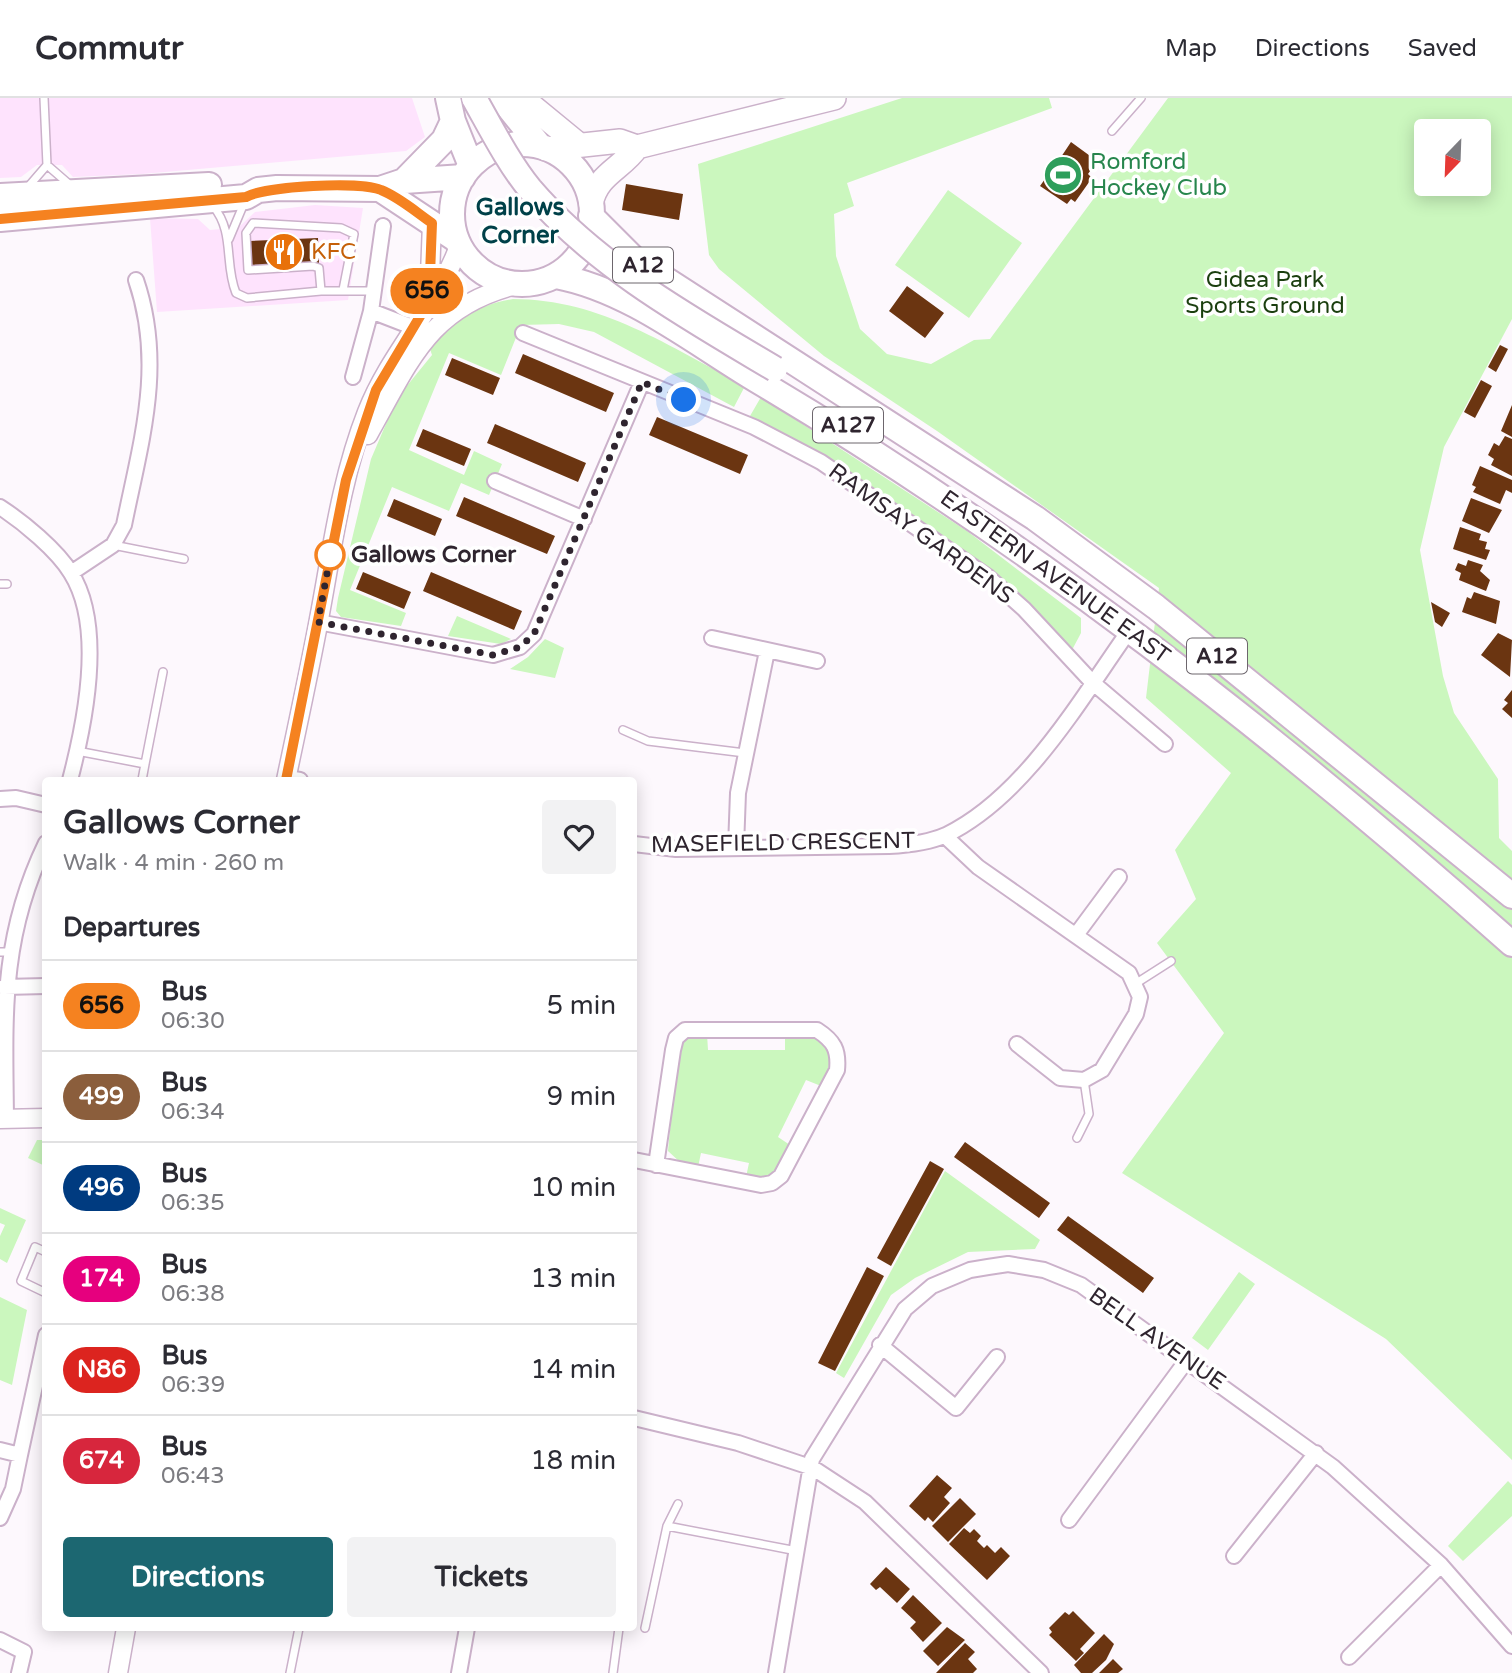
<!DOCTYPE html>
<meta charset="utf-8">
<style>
:root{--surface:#fff;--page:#f2f2f3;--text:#2b2b33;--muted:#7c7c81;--line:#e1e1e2;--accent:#1c6771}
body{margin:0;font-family:"Varela Round",sans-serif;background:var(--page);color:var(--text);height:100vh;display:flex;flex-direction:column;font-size:26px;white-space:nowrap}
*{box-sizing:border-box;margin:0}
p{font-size:23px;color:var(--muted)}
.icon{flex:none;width:38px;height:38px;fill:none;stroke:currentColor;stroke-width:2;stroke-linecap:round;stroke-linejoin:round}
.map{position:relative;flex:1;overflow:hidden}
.panel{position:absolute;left:42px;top:679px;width:595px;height:854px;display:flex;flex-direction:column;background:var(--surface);border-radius:7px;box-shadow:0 4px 18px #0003}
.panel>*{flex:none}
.badge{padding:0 14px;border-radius:23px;font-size:24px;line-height:46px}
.needle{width:46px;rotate:203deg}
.tools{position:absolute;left:1414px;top:21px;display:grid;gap:14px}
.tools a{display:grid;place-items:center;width:77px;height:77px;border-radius:7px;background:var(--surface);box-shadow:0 4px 18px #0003;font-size:35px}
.you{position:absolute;width:35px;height:35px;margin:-18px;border:5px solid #fff;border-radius:50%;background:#1a73e8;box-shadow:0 0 0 10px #1a73e833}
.map>.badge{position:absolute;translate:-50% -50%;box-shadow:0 0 0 4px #fff}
h2{padding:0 21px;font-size:26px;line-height:63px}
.round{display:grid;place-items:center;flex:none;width:74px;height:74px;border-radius:7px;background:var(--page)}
.overview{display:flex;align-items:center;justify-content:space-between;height:119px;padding:0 21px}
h1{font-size:33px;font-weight:700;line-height:52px}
.primary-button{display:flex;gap:14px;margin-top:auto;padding:14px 21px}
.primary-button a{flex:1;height:80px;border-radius:7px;background:var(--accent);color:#fff;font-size:28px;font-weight:700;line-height:80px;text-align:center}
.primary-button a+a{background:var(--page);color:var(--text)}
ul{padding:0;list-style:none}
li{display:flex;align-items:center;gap:21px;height:91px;padding:0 21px;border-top:2px solid var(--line)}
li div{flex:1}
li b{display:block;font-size:26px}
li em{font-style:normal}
li .badge{min-width:77px;font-weight:700;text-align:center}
header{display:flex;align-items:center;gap:42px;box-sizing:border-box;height:98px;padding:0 35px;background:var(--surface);border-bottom:2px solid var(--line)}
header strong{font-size:33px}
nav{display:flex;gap:38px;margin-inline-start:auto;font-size:24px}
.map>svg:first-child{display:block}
.built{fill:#fee3fd}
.green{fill:#cbf7be;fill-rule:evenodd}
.building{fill:#6b3511}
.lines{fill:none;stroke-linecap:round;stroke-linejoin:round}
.service-casing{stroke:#cbb1ca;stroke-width:10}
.minor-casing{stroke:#cbb1ca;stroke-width:18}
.tertiary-casing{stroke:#cbb1ca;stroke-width:21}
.primary-casing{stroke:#cbb1ca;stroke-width:26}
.trunk-casing{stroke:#cbb1ca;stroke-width:28}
.service{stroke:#fff;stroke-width:7}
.minor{stroke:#fff;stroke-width:14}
.tertiary{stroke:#fff;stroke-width:18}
.primary{stroke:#fff;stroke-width:23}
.trunk{stroke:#fff;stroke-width:24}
.trunk-bridge-casing{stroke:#cbb1ca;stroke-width:28;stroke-linecap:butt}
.trunk-bridge{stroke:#fff;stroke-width:24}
.line-casing{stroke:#fff;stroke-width:16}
.line{stroke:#f58220;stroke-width:10}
.walk{stroke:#2f252f;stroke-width:7;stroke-dasharray:0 12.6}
.stop-dot{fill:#fff;stroke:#f58220;stroke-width:3.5}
.labels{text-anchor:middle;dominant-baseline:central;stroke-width:7;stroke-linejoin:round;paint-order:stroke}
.shield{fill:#fff;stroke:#6d666d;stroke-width:2}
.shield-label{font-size:21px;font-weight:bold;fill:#2f252f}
.leisure-label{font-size:23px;fill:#27864d;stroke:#fff;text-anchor:start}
.food-label{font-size:23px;fill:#c56008;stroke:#fff;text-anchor:start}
.park-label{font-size:23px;fill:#1b3f0f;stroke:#fff}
.street-label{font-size:23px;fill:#2f252f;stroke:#fff}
.stop-label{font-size:23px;font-weight:bold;fill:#2f252f;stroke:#fff;text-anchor:start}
.neighbourhood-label{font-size:24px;font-weight:bold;fill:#004149;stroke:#fff}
</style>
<header>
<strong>Commutr</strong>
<nav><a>Map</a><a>Directions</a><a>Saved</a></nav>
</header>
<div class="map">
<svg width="1512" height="1575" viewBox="0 0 1512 1575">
<rect width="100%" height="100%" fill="#fdf8fd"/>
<path class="built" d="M0,0H412L425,39L406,53L142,76L73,79L62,67H37L21,79L0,80Z
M315,107L363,110L348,202L157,214L150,120L198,121L210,132L239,129L255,114Z"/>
<path class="green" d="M902,0H1049L1052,10L847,85L854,108L834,116L836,158L860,231L887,256L931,266L974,242L990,241L1168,0H1512V221L1444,349L1420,452L1443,578L1454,615L1498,681L1499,740L1512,753V1362L1386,1241L1122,1075L1224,935L1157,845L1196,801L1175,752L1231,675L1146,600L1159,490L937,333L824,258L719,171L709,157L698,66ZM1426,33H1479V86H1426Z
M948,92L1022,145L969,220L895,167Z
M513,201C601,201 670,249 745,288L734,309L594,234L559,226L521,227L501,277L449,255L409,352L464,377L474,353L502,366L489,397L461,385L449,413L392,389L350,492L406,515L401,528L341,519L336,513L338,500L371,361L397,300L432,257L430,251C455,223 476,207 513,201Z
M761,299L967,433L1081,520V535L1072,552L1005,485L906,412L750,318Z
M457,518L511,541L501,546L448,538Z
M545,541L564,550L555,580L510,571L528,559Z
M707,936L708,952H785V937C826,938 841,947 821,988L806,982L778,1039L790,1047C778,1071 778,1084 746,1079L749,1065L701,1055L698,1069L682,1066L668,1053L677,958L682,946L691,937Z
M37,1042H45V1068L28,1060Z
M945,1073L1040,1142L1035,1151L968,1154L915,1180L891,1197L844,1280L836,1275Z
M0,1110L26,1122L7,1165L0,1161V1138L5,1127L0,1125Z
M1239,1174L1255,1186L1208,1252L1192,1240Z
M0,1199L27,1212L12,1287L0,1282Z
M1508,1383L1512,1387V1418L1463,1463L1448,1448Z"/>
<path class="building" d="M1071,44L1097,63L1088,76L1092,80L1075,104L1071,101L1067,106L1040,88L1045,81L1049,84L1065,62L1061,59Z
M626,86L683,96L679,122L622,112Z
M318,140L319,165L249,168L248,143Z
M907,188L944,215L925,240L889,213Z
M1500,247L1508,251L1496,274L1488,269Z
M523,256L614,295L606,314L515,275Z
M452,260L500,280L493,297L445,277Z
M1481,282L1492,288L1475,320L1464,314Z
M1512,307V339L1501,333Z
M657,319L748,357L740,376L649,337Z
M495,326L586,365L578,384L487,345Z
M423,331L471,351L464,368L416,348Z
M1505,338L1512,341V378L1491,367L1494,361L1488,357L1494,345L1499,348Z
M1480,368L1512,382V395L1506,392L1500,406L1473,394L1476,389L1472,387Z
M464,399L555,438L547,456L456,418Z
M1471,400L1502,412L1489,435L1462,423Z
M394,401L442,421L435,438L387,418Z
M1460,429L1481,436L1479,442L1487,444L1485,451L1490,452L1486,462L1453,451Z
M1468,462L1483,467L1480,473L1490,482L1486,493L1459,482L1461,475L1455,472L1458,465L1466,468Z
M363,474L411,494L404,511L356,491Z
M431,474L522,513L514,532L423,493Z
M1474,494L1500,503L1496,526L1462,514L1467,499L1471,501Z
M1431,504L1450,515L1442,529L1435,524Z
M1498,535L1512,542L1510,579L1481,557Z
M1512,592V620L1502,611L1508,605L1504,602Z
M965,1044L1050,1105L1039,1120L954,1059Z
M930,1063L944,1071L891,1168L877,1160Z
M1068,1118L1154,1180L1143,1195L1057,1132Z
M867,1169L884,1178L835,1273L818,1265Z
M937,1377L952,1390L944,1399L950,1405L933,1424L928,1419L925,1423L909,1408Z
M960,1400L976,1416L948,1444L932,1428Z
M964,1430L970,1435L974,1431L981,1438L977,1443L984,1450L987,1447L995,1455L1001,1449L1010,1458L987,1482L949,1446Z
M886,1469L910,1491L897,1505L880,1489L876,1492L870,1486Z
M913,1497L942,1525L923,1544L910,1530L916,1524L901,1510Z
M1073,1513L1095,1535L1080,1551L1084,1555L1076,1563L1049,1537L1052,1534L1049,1530L1065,1514L1069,1517Z
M947,1529L965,1542L938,1568L923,1553Z
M1104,1536L1114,1546L1106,1562L1092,1575H1081L1074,1567Z
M965,1545L975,1554L968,1561L977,1571L973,1575H936Z
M1113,1561L1123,1571L1118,1575H1099Z"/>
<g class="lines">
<g class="service-casing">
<path id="service" d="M1112,33L1141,0
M47,67L70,87
M28,89L47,67L44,0
M213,108C235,134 224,166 236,195L247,200L321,193H373
M229,141L245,103
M321,193L319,170L313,168L248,172L246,135L253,125L341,130L354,136L343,192
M113,447L184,461
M0,486H7
M623,632L648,643L745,655
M77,653L145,666L142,682
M145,666L163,574
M0,854H8
M1135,886L1171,863
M1077,1040L1089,1016L1084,982
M46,1154L35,1149L21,1183L46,1195
M667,1428L678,1406
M645,1530L667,1428L797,1453
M290,1575L299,1530
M613,1575L619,1530"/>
</g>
<g class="minor-casing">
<path id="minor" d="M371,213L415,230
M523,235L754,329L821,364L988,479L1024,511L1092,584L1165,646
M353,279L371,213L383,128
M495,383L584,421
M0,409C23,424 57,452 71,475C105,529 85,625 70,682
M71,475L113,447L124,427C141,343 165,267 136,182
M318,524L493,557L520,549L534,536L642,284
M712,540L817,563
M287,680L300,682
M0,701L16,700L46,707
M945,738L978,769L1129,875L1140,899L1136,916L1102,972L1084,982L1060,980L1017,946
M634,746L676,751L889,748C908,747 928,745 946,737C1026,698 1081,600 1131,530
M736,749L738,695L767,553
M1076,837L1119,779
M4,889L46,888
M6,1021C5,918 0,840 46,745
M634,1062L761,1087L772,1085L781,1078L837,972C839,952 834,943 817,932H685L676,940L673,952L656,1067
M880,1247L956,1310L997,1259
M634,1320L738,1345L813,1370L865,1404L1041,1575
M0,1352L20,1357L46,1237
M0,1420L13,1391L20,1357
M1069,1422L1187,1262
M1234,1458L1316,1355
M0,1542L24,1554L19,1575
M1349,1559L1441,1467
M459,1575L467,1530
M776,1575L812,1361L905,1211L932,1188L970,1172L988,1169L1008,1166L1044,1172L1081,1187L1333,1369L1441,1467L1512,1548"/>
</g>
<g class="tertiary-casing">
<path id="tertiary" d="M423,211L430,177L432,125
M368,337C410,263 429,207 520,186
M286,682C297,629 309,575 319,521C332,452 341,380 367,314C391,253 436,211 459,148
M0,1021L46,1020
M118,1575L126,1530"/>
</g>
<g class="primary-casing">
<path id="primary" d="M522,0L578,46
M546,51L620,43L637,49L834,0
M591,106C597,76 622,71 637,49"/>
</g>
<g class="trunk-casing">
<path id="trunk" d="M448,0L453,23L471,68
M501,0L539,47
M452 116a70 70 0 1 1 140 0a70 70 0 1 1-140 0Z
M404,83L444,42L453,23
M380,91L457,142
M0,98L209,87
M591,118L634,161L1035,420L1156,509L1512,798
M0,121L246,99L258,92L277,90L380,91L404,83L463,79
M556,178C630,192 694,245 758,283C1029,444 1277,637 1512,846"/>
</g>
<use href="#service" class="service"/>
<use href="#minor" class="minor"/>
<use href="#tertiary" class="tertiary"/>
<use href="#primary" class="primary"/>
<use href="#trunk" class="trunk"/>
<g class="trunk-bridge-casing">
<path id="trunk-bridge" d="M474,0C491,30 508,64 530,91C596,168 689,220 775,271"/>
</g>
<use href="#trunk-bridge" class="trunk-bridge"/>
</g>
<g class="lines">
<g class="line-casing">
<path id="line" d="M0,121L246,99C266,88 360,83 381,92C399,99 416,114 432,125L430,177L422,215L376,292L346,382L286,682"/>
</g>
<use href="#line" class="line"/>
<path class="walk" d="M330,457L331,454L318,524L493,557L520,549L534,536L642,284L684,302"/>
</g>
<defs>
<g id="stadium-disc" transform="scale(2.0125)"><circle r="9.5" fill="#2e9e5b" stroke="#fff"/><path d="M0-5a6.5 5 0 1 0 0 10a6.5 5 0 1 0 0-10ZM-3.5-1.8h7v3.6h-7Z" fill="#fff"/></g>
<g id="restaurant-disc" transform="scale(2.0125)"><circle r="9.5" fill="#e8710a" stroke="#fff"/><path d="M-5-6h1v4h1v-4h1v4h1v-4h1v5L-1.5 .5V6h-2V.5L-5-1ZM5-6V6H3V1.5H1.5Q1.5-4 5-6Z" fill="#fff"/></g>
</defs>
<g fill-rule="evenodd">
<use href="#stadium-disc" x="1063" y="77"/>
<use href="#restaurant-disc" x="284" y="154"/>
</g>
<circle class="stop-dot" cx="330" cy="457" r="14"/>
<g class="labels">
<g class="shield">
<rect x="613" y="149.5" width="60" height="35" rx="5"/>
<rect x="813" y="309.5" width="70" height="35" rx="5"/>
<rect x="1187" y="540.5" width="60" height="35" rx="5"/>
</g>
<g class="shield-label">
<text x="643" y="167">A12</text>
<text x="848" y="327">A127</text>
<text x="1217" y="558">A12</text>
</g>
<g class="leisure-label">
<text x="1090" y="64">Romford<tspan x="1090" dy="26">Hockey Club</tspan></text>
</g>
<g class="food-label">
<text x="311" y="154">KFC</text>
</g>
<g class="park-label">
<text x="1265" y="182">Gidea Park<tspan x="1265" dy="26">Sports Ground</tspan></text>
</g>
<g class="street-label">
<text transform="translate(921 436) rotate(36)">RAMSAY GARDENS</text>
<text transform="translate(1055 479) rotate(36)">EASTERN AVENUE EAST</text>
<text transform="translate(783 745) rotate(-1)">MASEFIELD CRESCENT</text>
<text transform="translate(1157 1241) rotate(35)">BELL AVENUE</text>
</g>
<g class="stop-label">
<text x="351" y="457">Gallows Corner</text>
</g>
<g class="neighbourhood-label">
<text x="520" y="109">Gallows<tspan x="520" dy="28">Corner</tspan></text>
</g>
</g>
</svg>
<div class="tools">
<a><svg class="needle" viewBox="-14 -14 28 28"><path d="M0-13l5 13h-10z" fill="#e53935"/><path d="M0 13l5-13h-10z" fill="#7c7c81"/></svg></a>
</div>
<div class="you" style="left:684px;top:302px"></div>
<b class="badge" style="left:427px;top:193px;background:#f58220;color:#111">656</b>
<section class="panel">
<div class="overview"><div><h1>Gallows Corner</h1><p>Walk · 4 min · 260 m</p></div><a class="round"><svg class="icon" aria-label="heart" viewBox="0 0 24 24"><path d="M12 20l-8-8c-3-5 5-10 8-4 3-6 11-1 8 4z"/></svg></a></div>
<h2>Departures</h2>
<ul>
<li><span class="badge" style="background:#f58220;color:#111">656</span><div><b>Bus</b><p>06:30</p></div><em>5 min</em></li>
<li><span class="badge" style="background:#8b5e3c;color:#fff">499</span><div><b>Bus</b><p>06:34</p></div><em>9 min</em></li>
<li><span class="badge" style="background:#003b80;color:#fff">496</span><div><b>Bus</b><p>06:35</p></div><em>10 min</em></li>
<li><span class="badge" style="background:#e6007e;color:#fff">174</span><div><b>Bus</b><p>06:38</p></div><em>13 min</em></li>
<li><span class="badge" style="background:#dc241f;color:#fff">N86</span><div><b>Bus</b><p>06:39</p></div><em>14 min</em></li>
<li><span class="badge" style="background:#d7263d;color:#fff">674</span><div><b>Bus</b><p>06:43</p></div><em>18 min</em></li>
</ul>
<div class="primary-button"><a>Directions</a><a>Tickets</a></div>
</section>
</div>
